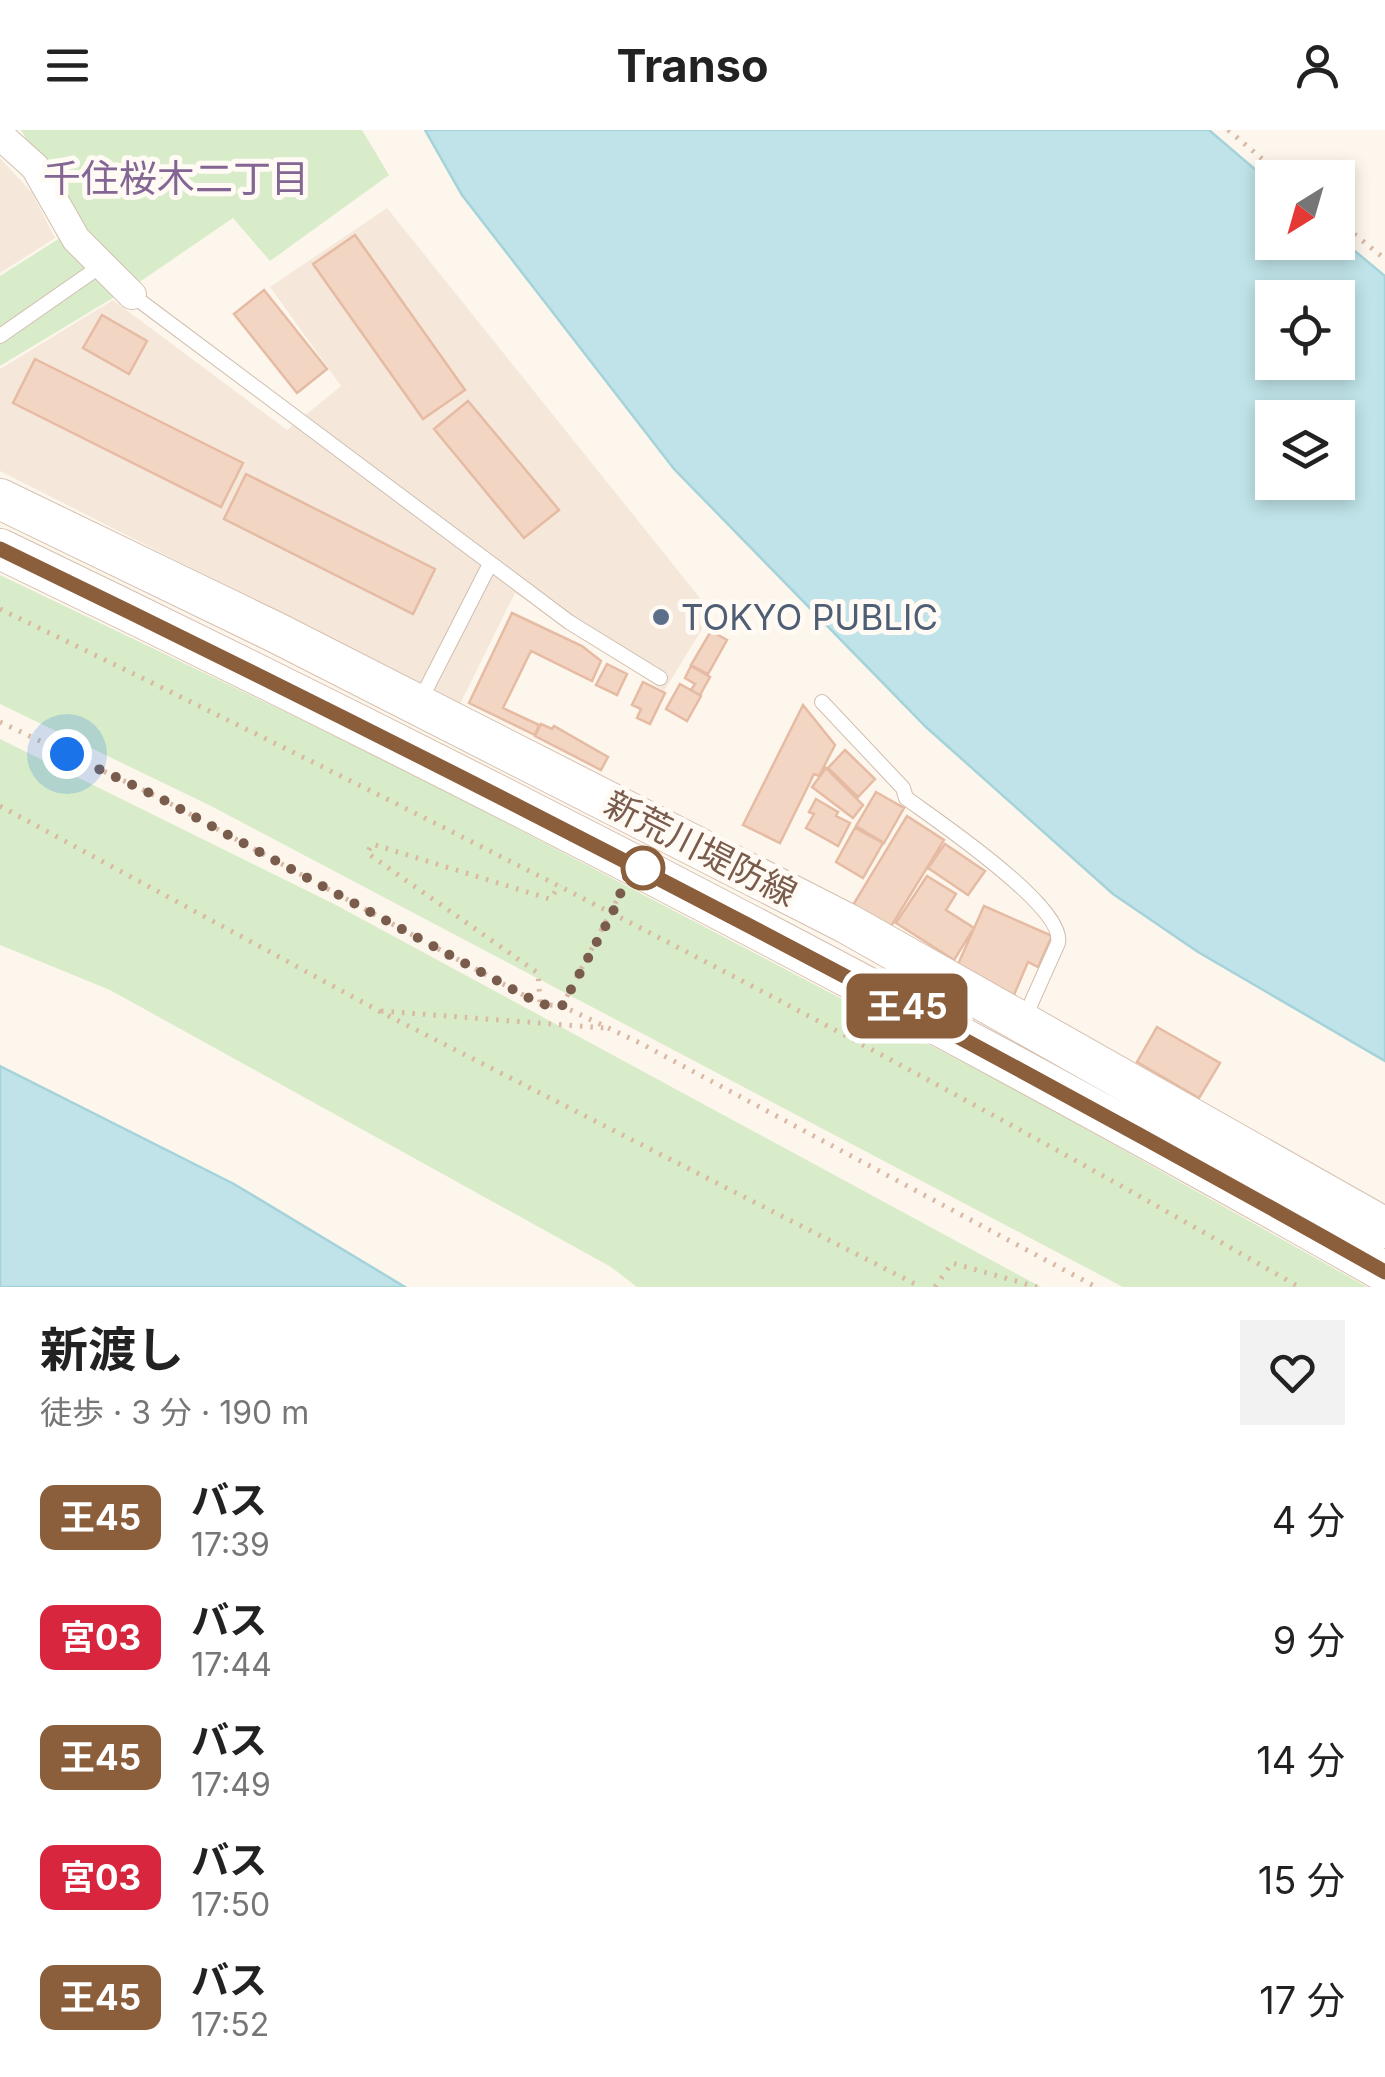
<!DOCTYPE html>
<html lang="ja">
<meta charset="utf-8">
<style>
:root{--surface:#fff;--page:#f2f2f2;--text:#222;--muted:#767676}
body{margin:0;font-family:Inter,"Noto Sans JP",sans-serif;background:var(--page);color:var(--text);height:100vh;display:flex;flex-direction:column;font-size:38px;white-space:nowrap}
*{box-sizing:border-box;margin:0}
p{font-size:32px;color:var(--muted)}
.icon{flex:none;width:55px;height:55px;fill:none;stroke:currentColor;stroke-width:2;stroke-linecap:round;stroke-linejoin:round}
.map{position:relative;height:1157px;overflow:hidden}
.panel{display:flex;flex-direction:column;background:var(--surface);flex:1}
.panel>*{flex:none}
.badge{padding:0 20px;border-radius:15px;font-size:35px;line-height:65px}
.needle{width:65px;rotate:217deg}
.tools{position:absolute;left:1255px;top:30px;display:grid;gap:20px}
.tools a{display:grid;place-items:center;width:100px;height:100px;border-radius:0px;background:var(--surface);box-shadow:0 5px 15px #0003;font-size:50px}
.you{position:absolute;width:50px;height:50px;margin:-25px;border:8px solid #fff;border-radius:50%;background:#1a73e8;box-shadow:0 0 0 15px #1a73e833}
.map>.badge{position:absolute;translate:-50% -50%;box-shadow:0 0 0 5px #fff}
.round{display:grid;place-items:center;flex:none;width:105px;height:105px;border-radius:0px;background:var(--page)}
.summary{display:flex;align-items:center;justify-content:space-between;height:170px;padding:0 40px}
h1{font-size:48px;font-weight:700;line-height:75px}
ul{padding:0;list-style:none}
li{display:flex;align-items:center;gap:30px;height:120px;padding:0 40px}
li div{flex:1}
li b{display:block;font-size:38px}
li em{font-style:normal}
li .badge{min-width:110px;font-weight:700;text-align:center}
header{display:flex;justify-content:space-between;align-items:center;height:130px;padding:0 40px;background:var(--surface);font-size:45px;font-weight:700}
.map>svg:first-child{display:block}
.residential{fill:#f5e8da}
.green{fill:#d8ecc9}
.water{fill:#bfe3e8;stroke:#a5d3da;stroke-width:2.5;fill-rule:evenodd}
.building{fill:#f3d5c3;stroke:#e6bba3;stroke-width:2.5}
.lines{fill:none;stroke-linecap:round;stroke-linejoin:round}
.lane-casing{stroke:#d1beb0;stroke-width:16}
.street-casing{stroke:#d1beb0;stroke-width:30}
.secondary-casing{stroke:#d6c0b0;stroke-width:42}
.path{stroke:#d9b8a5;stroke-width:5;stroke-dasharray:2.5 8;stroke-linecap:butt}
.lane{stroke:#fff;stroke-width:14}
.street{stroke:#fff;stroke-width:28}
.secondary{stroke:#fff;stroke-width:40}
.line-casing{stroke:#fff;stroke-width:22}
.line{stroke:#8b5e3c;stroke-width:15}
.walk{stroke:#7a5c4d;stroke-width:10;stroke-dasharray:0 18}
.service-dot{fill:#5c6f8a;stroke:#fffaf3;stroke-width:4}
.stop-dot{fill:#fff;stroke:#8b5e3c;stroke-width:5}
.labels{text-anchor:middle;dominant-baseline:central;stroke-width:10;stroke-linejoin:round;paint-order:stroke}
.service-label{font-size:35px;fill:#4e5e75;stroke:#fffaf3;text-anchor:start}
.street-label{font-size:35px;fill:#7a5c4d;stroke:#fffaf3}
.neighbourhood-label{font-size:38px;fill:#846695;stroke:#fffaf3}
</style>
<header><svg class="icon" aria-label="menu" viewBox="0 0 24 24"><path d="M4 6h16M4 12h16M4 18h16"/></svg>Transo<svg class="icon" aria-label="person" viewBox="0 0 24 24"><circle cx="12" cy="8" r="4"/><path d="M4 21q1-7 8-7t8 7"/></svg></header>
<div class="map">
<svg width="1385" height="1157" viewBox="0 0 1385 1157">
<rect width="100%" height="100%" fill="#fdf6ec"/>
<path class="residential" d="M0,28L32,63L55,108L0,143Z
M387,78L712,483L664,561L515,463L460,574L0,341V239L113,170L287,300L341,256L270,157Z"/>
<path class="green" d="M21,0H362L389,45L270,131L233,88L141,151L0,236V146L79,96Z
M0,445L398,636L1027,966L1367,1157H1123L209,675L0,574Z
M0,609L336,775L1041,1157H637L611,1137L110,860L0,815Z"/>
<path class="water" d="M425,0H1209L1272,54V112H1338V107L1385,146V931L1198,822L1113,764L926,597L674,339L462,65ZM1272,168H1338V232H1272ZM1272,288H1338V352H1272Z
M0,936L234,1054L405,1157H0Z"/>
<path class="building" d="M355,105L465,260L423,289L313,134Z
M264,160L327,239L297,263L234,184Z
M102,185L147,211L129,244L83,218Z
M35,229L243,333L221,377L13,273Z
M468,271L559,380L524,408L434,299Z
M246,344L435,439L413,484L224,389Z
M512,483L582,516L601,531L592,551L531,521L503,578L539,595L535,605L469,573Z
M711,501L727,510L708,544L691,535Z
M607,534L627,544L617,565L596,555Z
M691,536L710,547L700,565L691,560L695,554L685,548Z
M643,552L665,563L650,594L637,588L641,579L632,575Z
M680,554L701,566L687,591L666,579Z
M803,575L835,615L819,646L814,644L780,713L743,695Z
M541,594L552,599L554,596L608,627L601,640L535,606Z
M845,620L875,649L858,667L828,638Z
M826,638L863,675L853,688L812,657Z
M876,662L904,678L884,713L856,696Z
M816,669L838,682L836,686L850,693L838,716L806,698L814,684L809,682Z
M907,686L944,710L890,798L853,775Z
M855,698L883,713L863,748L836,732Z
M945,714L985,741L968,765L928,738Z
M927,746L956,764L946,780L974,798L954,830L896,793Z
M984,776L1052,806L1038,837L1028,832L1013,867L955,841Z
M1157,897L1220,933L1199,968L1137,932Z"/>
<g class="lines">
<g class="lane-casing">
<path id="lane" d="M132,165L569,492L660,548
M0,206L102,135
M420,571L490,434
M822,572L903,658L906,668C936,690 1066,777 1058,813L1024,889"/>
</g>
<g class="street-casing">
<path id="street" d="M0,0L4,9L35,37L76,109L132,165"/>
</g>
<g class="secondary-casing">
<path id="secondary" d="M0,369L275,502L848,794L1385,1098
M0,419C470,645 932,884 1385,1142"/>
</g>
<path class="path" d="M1228,0L1285,48
M1338,91L1385,129
M0,479C441,692 875,912 1299,1157
M0,592L160,668L540,874L562,876L640,913L1096,1157
M0,676L379,881L921,1157
M540,872L538,843L367,723L372,714L550,769L560,755
M562,876L621,762
M381,881L605,898
M935,1157L952,1133L1037,1157"/>
<use href="#lane" class="lane"/>
<use href="#street" class="street"/>
<use href="#secondary" class="secondary"/>
</g>
<g class="lines">
<g class="line-casing">
<path id="line" d="M0,419C470,646 931,885 1385,1142"/>
</g>
<use href="#line" class="line"/>
<path class="walk" d="M67,624L160,668L540,874L562,876L612,784L628,745L643,738"/>
</g>
<circle class="service-dot" cx="661" cy="487" r="10"/>
<circle class="stop-dot" cx="643" cy="738" r="20"/>
<g class="labels">
<g class="service-label">
<text x="681" y="487">TOKYO PUBLIC</text>
</g>
<g class="street-label">
<text transform="translate(701 718) rotate(27)">新荒川堤防線</text>
</g>
<g class="neighbourhood-label">
<text x="176" y="48">千住桜木二丁目</text>
</g>
</g>
</svg>
<div class="tools">
<a><svg class="needle" viewBox="-14 -14 28 28"><path d="M0-13l5 13h-10z" fill="#e53935"/><path d="M0 13l5-13h-10z" fill="#767676"/></svg></a>
<a><svg class="icon" aria-label="locate" viewBox="0 0 24 24"><circle cx="12" cy="12" r="6"/><path d="M12 2v4M12 18v4M2 12h4M18 12h4"/></svg></a>
<a><svg class="icon" aria-label="layers" viewBox="0 0 24 24"><path d="M12 4l9 5-9 5-9-5zM3 14l9 5 9-5"/></svg></a>
</div>
<div class="you" style="left:67px;top:624px"></div>
<b class="badge" style="left:907px;top:876px;background:#8b5e3c;color:#fff">王45</b>
</div>
<section class="panel">
<div class="summary"><div><h1>新渡し</h1><p>徒歩 · 3 分 · 190 m</p></div><a class="round"><svg class="icon" aria-label="heart" viewBox="0 0 24 24"><path d="M12 20l-8-8c-3-5 5-10 8-4 3-6 11-1 8 4z"/></svg></a></div>
<ul>
<li><span class="badge" style="background:#8b5e3c;color:#fff">王45</span><div><b>バス</b><p>17:39</p></div><em>4 分</em></li>
<li><span class="badge" style="background:#d7263d;color:#fff">宮03</span><div><b>バス</b><p>17:44</p></div><em>9 分</em></li>
<li><span class="badge" style="background:#8b5e3c;color:#fff">王45</span><div><b>バス</b><p>17:49</p></div><em>14 分</em></li>
<li><span class="badge" style="background:#d7263d;color:#fff">宮03</span><div><b>バス</b><p>17:50</p></div><em>15 分</em></li>
<li><span class="badge" style="background:#8b5e3c;color:#fff">王45</span><div><b>バス</b><p>17:52</p></div><em>17 分</em></li>
</ul>
</section>
